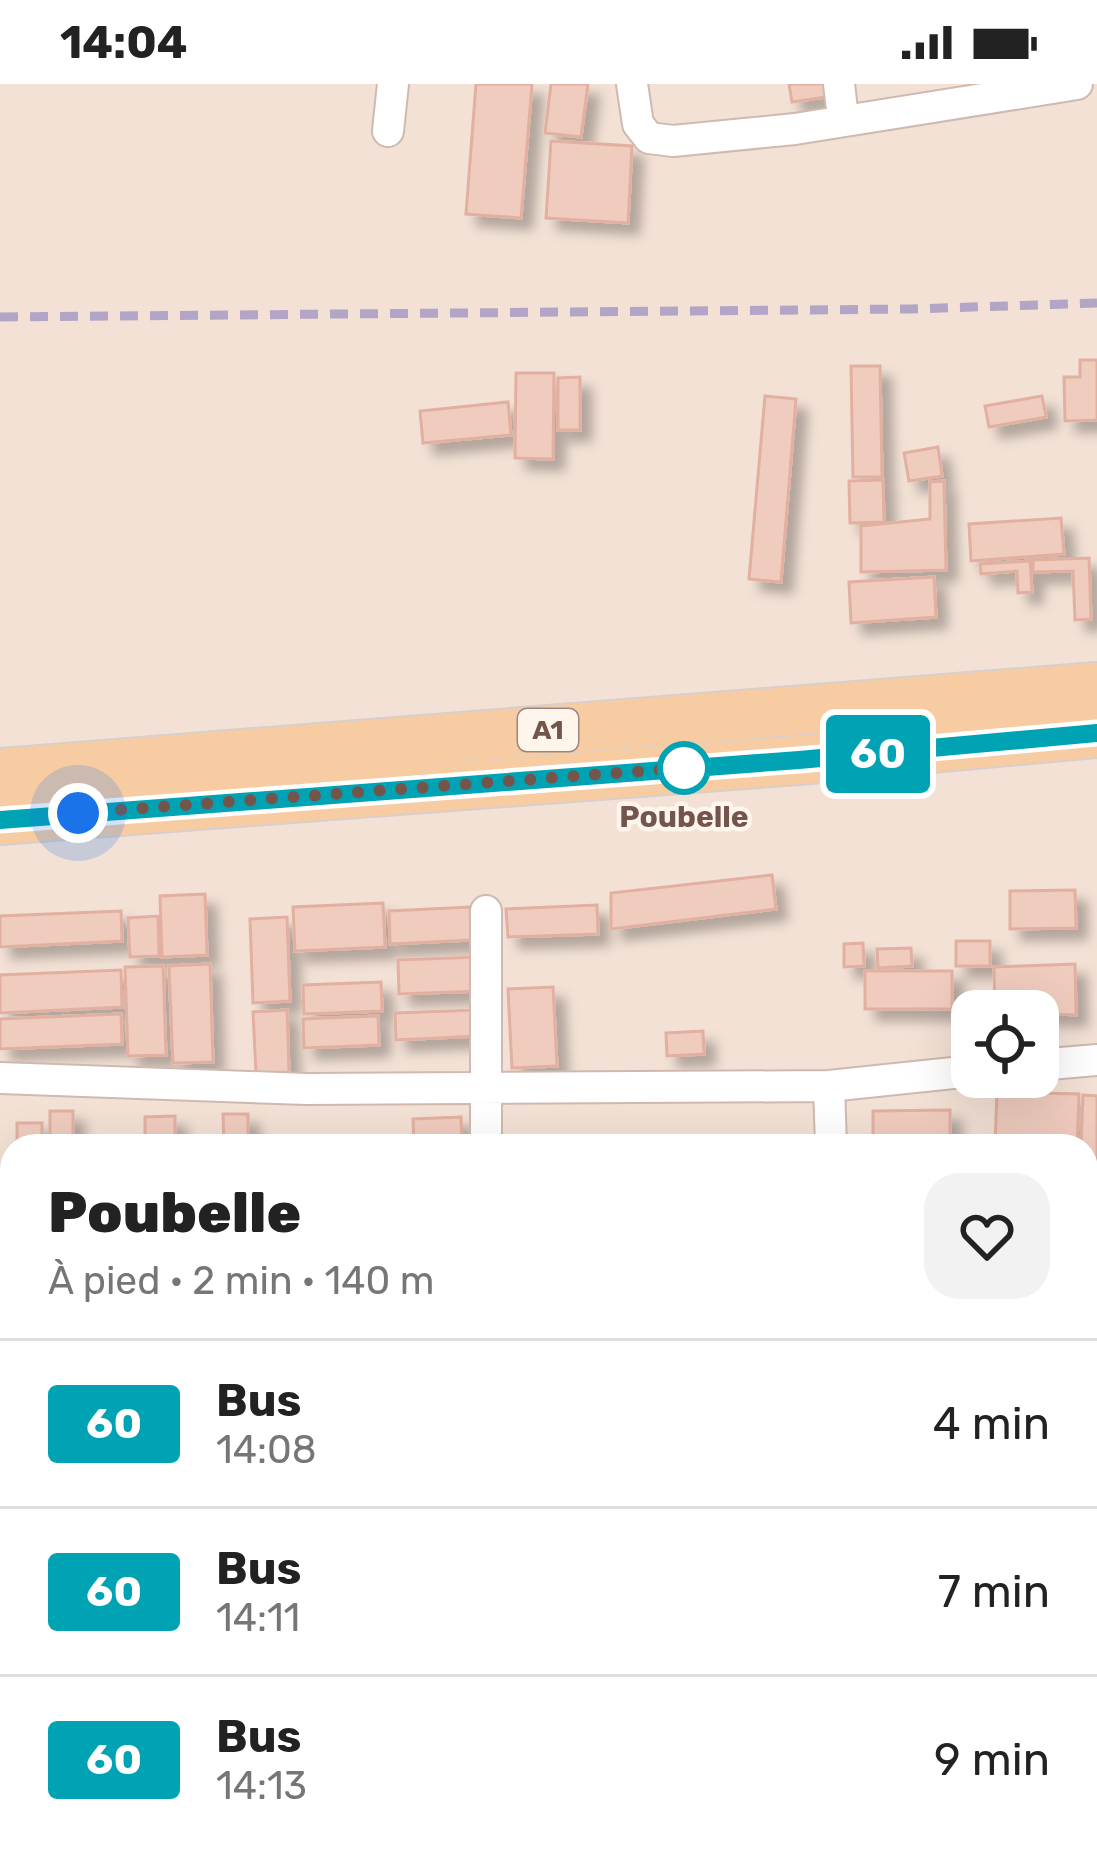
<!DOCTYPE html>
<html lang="fr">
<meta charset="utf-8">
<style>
:root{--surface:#fff;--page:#f2f2f2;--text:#222;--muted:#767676;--line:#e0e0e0}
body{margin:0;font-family:Rubik,sans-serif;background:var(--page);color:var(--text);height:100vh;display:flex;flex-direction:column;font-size:45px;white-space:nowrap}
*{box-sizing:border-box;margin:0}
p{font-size:39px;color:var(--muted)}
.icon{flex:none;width:66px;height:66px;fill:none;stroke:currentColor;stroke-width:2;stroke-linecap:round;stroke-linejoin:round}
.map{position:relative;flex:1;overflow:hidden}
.side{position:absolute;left:0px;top:1050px;width:1098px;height:735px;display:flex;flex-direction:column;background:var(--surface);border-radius:36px 36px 0 0;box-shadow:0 12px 48px #0002}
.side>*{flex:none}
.badge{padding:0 24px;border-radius:9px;font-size:42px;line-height:78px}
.tools{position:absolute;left:951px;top:906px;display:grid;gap:24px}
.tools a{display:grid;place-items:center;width:108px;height:108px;border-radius:24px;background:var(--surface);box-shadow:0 12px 48px #0002;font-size:60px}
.you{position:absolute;width:60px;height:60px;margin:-30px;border:9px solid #fff;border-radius:50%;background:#1a73e8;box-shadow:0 0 0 18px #1a73e833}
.map>.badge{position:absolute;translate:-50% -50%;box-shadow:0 0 0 6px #fff}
.round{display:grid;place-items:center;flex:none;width:126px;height:126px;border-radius:36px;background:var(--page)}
.head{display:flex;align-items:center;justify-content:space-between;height:204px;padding:0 48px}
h1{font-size:57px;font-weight:800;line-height:90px}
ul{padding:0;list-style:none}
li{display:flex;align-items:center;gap:36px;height:168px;padding:0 48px;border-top:3px solid var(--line)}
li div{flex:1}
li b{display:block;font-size:45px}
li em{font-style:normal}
li .badge{min-width:132px;font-weight:700;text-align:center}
.status{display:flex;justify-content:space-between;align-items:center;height:84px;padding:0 60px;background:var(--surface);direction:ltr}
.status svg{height:33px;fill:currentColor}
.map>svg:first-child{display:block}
.residential{fill:#f3e1d5;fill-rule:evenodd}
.building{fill:#f0ccbf;stroke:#e2b0a0;stroke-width:3;filter:url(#shadow)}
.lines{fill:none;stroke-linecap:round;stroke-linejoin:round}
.street-casing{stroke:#cfb9b0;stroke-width:34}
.primary-casing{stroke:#d8cfcd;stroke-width:52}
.street{stroke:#fff;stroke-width:30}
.primary{stroke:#f7cca2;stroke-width:48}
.rail{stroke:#b2a5c5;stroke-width:9;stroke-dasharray:18 12;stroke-linecap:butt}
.line-casing{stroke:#fff;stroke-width:27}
.line{stroke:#00a3b4;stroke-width:18}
.walk{stroke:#74554c;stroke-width:12;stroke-dasharray:0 21.6}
.stop-dot{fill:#fff;stroke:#00a3b4;stroke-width:6}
.labels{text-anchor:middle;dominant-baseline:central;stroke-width:9;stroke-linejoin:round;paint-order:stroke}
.shield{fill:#fef5ed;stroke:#9d857c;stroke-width:3}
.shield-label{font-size:27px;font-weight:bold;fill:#74554c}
.stop-label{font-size:30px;font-weight:bold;fill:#74554c;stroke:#fef5ed}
</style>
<div class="status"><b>14:04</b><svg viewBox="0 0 49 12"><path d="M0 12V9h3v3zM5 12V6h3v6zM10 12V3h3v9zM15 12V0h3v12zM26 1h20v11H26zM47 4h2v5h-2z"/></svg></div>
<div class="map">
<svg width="1097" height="1783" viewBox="0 0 1097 1783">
<defs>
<filter id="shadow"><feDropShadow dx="11" dy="11" stdDeviation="6" flood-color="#0004"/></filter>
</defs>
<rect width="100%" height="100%" fill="#fbf0e6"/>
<path class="residential" d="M0,0H1097V1783H0ZM972,927H1038V993H972ZM12,1062H1086V1773H12Z"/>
<path class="building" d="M476,0H532L521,134L466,130Z
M551,0H588L581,53L545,49Z
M789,0H830L832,12L792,18Z
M551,57L632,62L628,139L546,134Z
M1080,276H1097V336L1065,337L1064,293H1080Z
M851,282H880L882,393H853Z
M516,289H554L553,375L515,374Z
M580,293V346H558V294Z
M765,312L796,315L781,498L749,495Z
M1042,312L1046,333L989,343L985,322Z
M508,318L511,351L423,359L420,327Z
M938,363L942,392L909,397L904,369Z
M883,396L884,438L850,439L849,397Z
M944,397L946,486L861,488V442L930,435V398Z
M1061,434L1064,470L971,477L969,440Z
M1089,474L1091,535L1075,536L1073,487L1033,488V476Z
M1030,477L1032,508L1018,509L1017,487L981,490L980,480Z
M934,493L936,533L851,539L849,498Z
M772,791L776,825L611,845V809Z
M1075,806L1076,844L1010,845V807Z
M205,810L207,871L162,873L160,812Z
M383,819L385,863L295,867L293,823Z
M597,821L598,850L508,853L506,825Z
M470,823L471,856L390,860L389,827Z
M121,827L122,857L0,863V832Z
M158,832L159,872L130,873L128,834Z
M287,833L290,917L253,919L250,835Z
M956,857H990V882H956Z
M863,859L864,882L844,883V860Z
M911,864L912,882L878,884L877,865Z
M479,873L481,907L399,910L398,876Z
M210,880L213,978L173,979L169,882Z
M1075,880L1076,931L995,927L994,883Z
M163,882L166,971L128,972L125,883Z
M121,886L122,923L0,929V891Z
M865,887H952V925H865Z
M381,898L382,927L304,930L303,901Z
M553,903L557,982L512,984L508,905Z
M287,926L289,988L256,989L253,928Z
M477,926L478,952L396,956L395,929Z
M121,930L122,960L0,965V935Z
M378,932L379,961L304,964L303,935Z
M703,947L704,970L667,972L666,949Z
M997,1008L1079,1010L1077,1062H995Z
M1083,1011L1097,1012V1093L1086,1092V1062H1081Z
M950,1026V1058L873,1059V1027Z
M50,1027H73V1062H50Z
M223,1030H248V1062H224Z
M175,1032V1062H145V1033Z
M461,1033L462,1062H414L413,1035Z
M17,1039H42V1062H17Z
M1097,1146V1263H1086V1147Z
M1086,1268H1097V1308L1086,1309Z
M170,1773H372V1783H170Z"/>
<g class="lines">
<g class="street-casing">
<path id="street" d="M632,0L638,40L649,54L673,57L795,45L1077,0
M839,0L843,34
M388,47L393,0
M486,827V1062
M1038,981L1097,976
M0,994L306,1005L829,1002L972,987
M829,1002L831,1062
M1086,1129H1097
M0,1425H12
M1086,1428H1097
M442,1773V1783
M129,1783V1773"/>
</g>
<g class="primary-casing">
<path id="primary" d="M0,689L1097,603
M0,736L799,676L1097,649"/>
</g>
<use href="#street" class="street"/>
<use href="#primary" class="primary"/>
<path class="rail" d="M0,233L912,225L1097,219"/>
</g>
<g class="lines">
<g class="line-casing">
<path id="line" d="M0,736L799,676L1097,649"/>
</g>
<use href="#line" class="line"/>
<path class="walk" d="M78,729L684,684"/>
</g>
<circle class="stop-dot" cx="684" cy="684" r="24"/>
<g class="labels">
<rect class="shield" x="518" y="625" width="60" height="42" rx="9"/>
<g class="shield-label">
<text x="548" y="646">A1</text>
</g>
<g class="stop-label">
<text x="684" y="733">Poubelle</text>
</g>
</g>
</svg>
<div class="tools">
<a><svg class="icon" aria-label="locate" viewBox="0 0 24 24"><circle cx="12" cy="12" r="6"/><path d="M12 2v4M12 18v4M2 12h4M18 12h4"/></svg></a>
</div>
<div class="you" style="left:78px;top:729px"></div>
<b class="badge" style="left:878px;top:670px;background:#00a3b4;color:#fff">60</b>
<section class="side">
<div class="head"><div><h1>Poubelle</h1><p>À pied · 2 min · 140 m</p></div><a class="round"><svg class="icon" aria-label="heart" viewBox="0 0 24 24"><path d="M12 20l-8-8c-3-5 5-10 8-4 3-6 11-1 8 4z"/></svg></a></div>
<ul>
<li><span class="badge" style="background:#00a3b4;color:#fff">60</span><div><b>Bus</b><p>14:08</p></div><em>4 min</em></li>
<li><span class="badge" style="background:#00a3b4;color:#fff">60</span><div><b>Bus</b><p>14:11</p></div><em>7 min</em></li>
<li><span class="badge" style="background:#00a3b4;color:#fff">60</span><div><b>Bus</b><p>14:13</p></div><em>9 min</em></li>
</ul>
</section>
</div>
